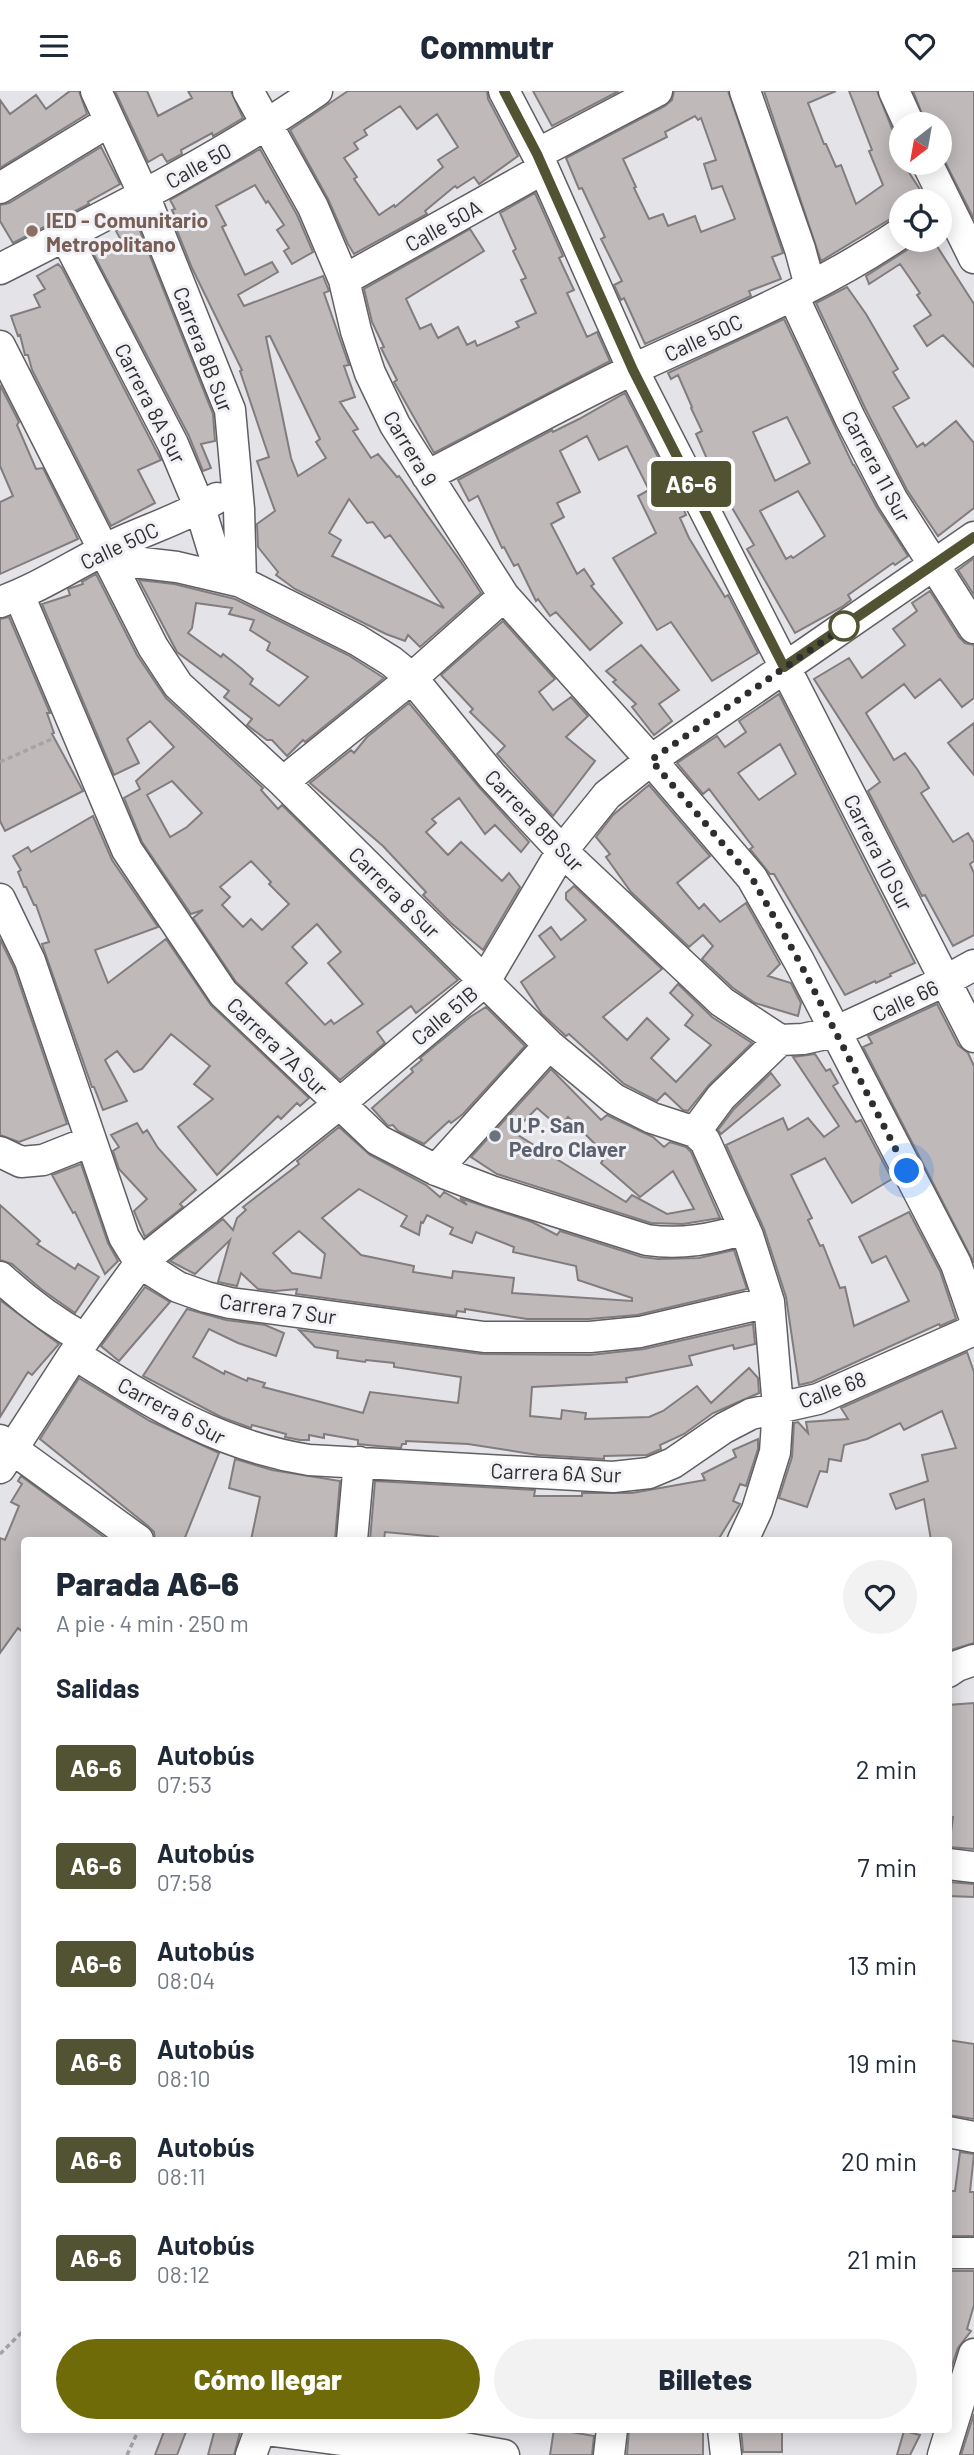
<!DOCTYPE html>
<html lang="es">
<meta charset="utf-8">
<style>
:root{--surface:#fff;--page:#f2f2f3;--text:#1f2937;--muted:#747a83;--accent:#6f6b08}
body{margin:0;font-family:Barlow,sans-serif;background:var(--page);color:var(--text);height:100vh;display:flex;flex-direction:column;font-size:26px;white-space:nowrap}
*{box-sizing:border-box;margin:0}
p{font-size:23px;color:var(--muted)}
.icon{flex:none;width:38px;height:38px;fill:none;stroke:currentColor;stroke-width:2;stroke-linecap:round;stroke-linejoin:round}
.map{position:relative;flex:1;overflow:hidden}
.drawer{position:absolute;left:21px;top:1446px;width:931px;height:896px;display:flex;flex-direction:column;background:var(--surface);border-radius:7px;box-shadow:0 4px 18px #0003}
.drawer>*{flex:none}
.badge{padding:0 14px;border-radius:5px;font-size:24px;line-height:46px}
.needle{width:46px;rotate:211deg}
.tools{position:absolute;left:889px;top:21px;display:grid;gap:14px}
.tools a{display:grid;place-items:center;width:63px;height:63px;border-radius:50%;background:var(--surface);box-shadow:0 4px 18px #0003;font-size:35px}
.you{position:absolute;width:35px;height:35px;margin:-18px;border:5px solid #fff;border-radius:50%;background:#1a73e8;box-shadow:0 0 0 10px #1a73e833}
.map>.badge{position:absolute;translate:-50% -50%;box-shadow:0 0 0 4px #fff}
h2{padding:0 35px;font-size:26px;line-height:63px}
.round{display:grid;place-items:center;flex:none;width:74px;height:74px;border-radius:37px;background:var(--page)}
.summary{display:flex;align-items:center;justify-content:space-between;height:119px;padding:0 35px}
h1{font-size:33px;font-weight:800;line-height:52px}
.cta{display:flex;gap:14px;margin-top:auto;padding:14px 35px}
.cta a{flex:1;height:80px;border-radius:42px;background:var(--accent);color:#fff;font-size:28px;font-weight:800;line-height:80px;text-align:center}
.cta a+a{background:var(--page);color:var(--text)}
ul{padding:0;list-style:none}
li{display:flex;align-items:center;gap:21px;height:98px;padding:0 35px}
li div{flex:1}
li b{display:block;font-size:26px}
li em{font-style:normal}
li .badge{min-width:77px;font-weight:700;text-align:center}
header{display:flex;justify-content:space-between;align-items:center;height:91px;padding:0 35px;background:var(--surface);font-size:32px;font-weight:800}
.map>svg:first-child{display:block}
.building{fill:#bfb9ba;stroke:#827c7e;stroke-width:2;fill-rule:evenodd}
.lines{fill:none;stroke-linecap:round;stroke-linejoin:round}
.minor-casing{stroke:#606064;stroke-width:33}
.path{stroke:#a4a4a8;stroke-width:3.5;stroke-dasharray:5 3.5;stroke-linecap:butt}
.minor{stroke:#fff;stroke-width:30}
.line-casing{stroke:#fff;stroke-width:16}
.line{stroke:#515332;stroke-width:10}
.walk{stroke:#2e2e2f;stroke-width:7;stroke-dasharray:0 12.6}
.education-dot{fill:#8d6e63;stroke:#f0f0f5;stroke-width:2.5}
.stop-dot{fill:#fff;stroke:#515332;stroke-width:3.5}
.worship-dot{fill:#6b7280;stroke:#f0f0f5;stroke-width:2.5}
.labels{text-anchor:middle;dominant-baseline:central;stroke-width:6;stroke-linejoin:round;paint-order:stroke}
.street-label{font-size:21px;fill:#2e2e2f;stroke:#f0f0f5}
.education-label{font-size:21px;font-weight:bold;fill:#785e54;stroke:#f0f0f5;text-anchor:start}
.worship-label{font-size:21px;font-weight:bold;fill:#5b616d;stroke:#f0f0f5;text-anchor:start}
</style>
<header><svg class="icon" aria-label="menu" viewBox="0 0 24 24"><path d="M4 6h16M4 12h16M4 18h16"/></svg>Commutr<svg class="icon" aria-label="heart" viewBox="0 0 24 24"><path d="M12 20l-8-8c-3-5 5-10 8-4 3-6 11-1 8 4z"/></svg></header>
<div class="map">
<svg width="974" height="2364" viewBox="0 0 974 2364">
<rect width="100%" height="100%" fill="#e3e3e8"/>
<path class="building" d="M70,0H79L87,23L0,77V9L10,23L36,4L46,18Z
M115,0H147L158,25L192,7L188,0H231L243,27L213,45L212,42L181,59L182,63L167,71L162,63L148,71Z
M348,0H487L488,8L518,65L479,93L474,86L457,97L455,95L425,120L427,123L354,163L348,153L328,108L290,39ZM400,15L417,38L437,23L458,56L438,69L443,76L395,116L394,114L379,124L354,88L357,86L344,67L358,58L354,52L367,44L364,39Z
M533,0H619L552,35Z
M674,0H728L783,162L772,166L781,188L749,200L751,205L645,253L624,207L621,209L614,194L622,190L601,148L605,146L582,97L579,98L566,67L665,15L672,9ZM695,25L698,29L701,27L716,69L704,73L712,98L722,95L735,128L701,141L695,125L668,135L663,123L649,128L634,97L636,96L623,68L667,46L665,41Z
M764,0H836L808,12L824,53H826L836,76L841,74L856,113L883,94L869,60L872,59L849,0H877L893,40L901,53V72H908L904,74L923,103L913,110H901V125L892,127L821,170Z
M913,0H974V128L940,61V33H926Z
M101,56L120,93L88,111L89,113L13,152L0,130V114L9,112Z
M260,58L297,124L313,161L292,173L284,160L289,157L277,139L284,134L268,110L266,112L255,94L216,115L226,134L222,136L245,184L272,171L278,181L238,204L244,215L323,185L329,200L324,202L349,274L344,275L355,306L340,311L358,338L353,340L371,367L378,363L397,386L399,385L461,471L481,502L420,556L408,544L405,550L386,543L295,498L276,484L278,481L258,456L257,433L275,420L257,370L269,366L240,280L242,279L192,177L176,137L180,136L172,119L175,118L170,109ZM270,245L320,348L316,351L326,367L298,385L291,367L266,246ZM349,408L367,432L373,431L385,447L390,444L444,517L332,465L341,449L329,442Z
M535,102L563,165L559,167L574,199L567,202L587,246L597,241L610,270L434,362L394,291L397,289L381,257L384,256L372,231L364,198L470,138L484,160L406,208L420,238L431,233L438,247L458,236L467,254L475,250L477,255L519,236L516,231L536,222L521,189L526,187L513,160L516,158L500,122Z
M136,130L213,323L215,350L201,353L211,377L203,380L189,345L94,164L121,149L116,140Z
M917,149H933L974,213V276L943,244L927,255L914,235L931,224L917,204L920,202L900,173L869,193L866,185L910,157Z
M58,173L62,177L161,369L138,379L155,412L111,435L32,279L28,264H25L20,244L18,245L11,225L40,216L34,204L45,198L37,185Z
M847,196L866,223L898,278L893,281L909,307L893,316L917,356L923,352L925,355L956,330L974,352V417L938,445L907,399L866,319L816,212Z
M784,228L853,374H854L877,417L908,465L895,474L893,472L848,504L851,509L842,516L795,542L747,458L754,454L728,410L722,413L711,388L715,386L696,343L702,340L691,317L692,316L678,284L671,288L668,282ZM787,326L810,372L775,390L753,341ZM798,400L825,445L793,467L791,465L786,468L760,420Z
M0,294L19,331L17,334L36,378L43,377L78,448L0,483V411L13,405L0,375Z
M625,302L678,405L686,424L680,427L689,447L725,506L728,504L758,562L712,590L671,531L657,539L613,467L656,442L638,405L649,399L627,355L599,369L587,345L560,360L580,401L557,412L564,426L551,433L577,483L584,478L594,493L591,495L622,532L590,559L556,521L550,525L538,508L536,510L518,473L514,475L504,456L502,457L478,405L469,410L458,389L552,339L553,341L579,328Z
M974,467V504L958,479Z
M96,483L137,564L166,607L263,697L261,699L278,718L282,714L458,889L416,922L411,915L377,941L385,952L340,989L236,891L193,827L203,819L191,823L142,751L124,707L140,698L136,690L174,656L150,630L127,648L139,672L114,684L42,513L70,504L68,498L83,493L82,491ZM172,690L202,722L187,736L170,746L147,704ZM251,770L271,791L269,793L289,813L262,839L251,828L243,836L222,814L230,806L220,796ZM317,833L341,861L328,872L363,913L334,933L331,929L325,934L286,892L307,872L292,856Z
M139,489L174,493L235,508L348,564L384,587L305,651L303,649L287,665L272,649H267L247,634L252,628L224,606L229,600L177,561ZM196,512L232,517L229,523L254,529L250,539L270,552L267,559L308,586L279,615L250,593L253,588L242,578L223,563L221,566L188,542L192,537Z
M930,500L959,546L965,552L974,554V607L962,616L940,588L915,607L904,593L866,622L894,669L905,662L917,678L929,697L921,702L953,751L968,742L974,752V770L970,773L974,782V844L953,855L925,804L922,805L868,700L880,691L814,588L849,567L862,587L905,554L893,538L917,520L912,512Z
M9,526L50,622H47L54,642L52,643L83,700L5,740L0,730V528Z
M503,530L555,588L539,601L553,619L571,606L588,625L566,646L595,670L553,725L497,663L505,655L470,621L473,618L441,584Z
M641,554L679,599L659,613L672,630L654,644L632,616L636,613L613,591L616,589L606,580Z
M779,603L915,872L890,883L891,885L876,892L875,890L845,904L774,783H770L750,758L753,756L709,698L703,703L677,672L717,645L725,656L746,641L739,630ZM780,653L796,683L759,709L738,682Z
M409,612L479,696L529,751L521,761L495,734L485,743L459,707L432,728L436,732L426,741L448,764L461,751L502,790L509,782L520,796L483,859L451,832L423,804L426,801L383,755L310,692L351,659L354,662L367,646Z
M974,632V684L948,652Z
M649,694L710,765L677,792L699,818L704,813L720,831L746,812L780,873L768,885L791,892L801,912L798,925L755,912L733,897L702,868L713,855L703,844L689,856L631,801L606,766L610,763L596,746L613,724Z
M93,725L112,769L158,836L95,859L108,892L166,848L211,914L309,1007L300,1015L297,1012L281,1028L278,1025L217,1084L178,1036L213,1008L194,993L210,975L171,943L142,978L134,981L117,960L105,969L127,1010L103,1019L94,996H92L43,856L42,853L49,851L36,814H34L26,796H24L18,781L21,779L13,765L28,756L31,761Z
M574,795L662,878L603,926L627,949L647,927L669,948L651,967L676,991L711,954L685,934L693,924L670,902L678,893L712,926L752,952L709,994L688,1020L683,1019L665,1002L657,1010L624,993L569,943L566,945L542,923L521,891L555,866L539,845L551,836L561,849L586,829L566,808V802Z
M0,848L14,877L67,1033L19,1051L0,1044Z
M937,913L958,954L968,962L974,975V1172L863,956L872,952L868,945Z
M486,916L525,955L463,1023L451,1032L449,1030L424,1053L398,1040L393,1034L388,1035L372,1017L413,981L411,978L422,969L420,967L470,926Z
M815,963L826,980L830,978L838,992L833,995L856,1031L861,1029L892,1088L852,1112L825,1067L791,1084L812,1127L808,1129L820,1155L823,1154L840,1197L845,1196L854,1235L909,1210L886,1165L872,1172L859,1146L909,1121L940,1180L956,1228L940,1235L939,1233L812,1291L799,1294L786,1206L764,1138L726,1054L783,1027L788,1039L808,1027L824,1046L839,1035L793,966Z
M551,978L601,1029L607,1024L653,1046L664,1056L670,1051L686,1056L691,1061L720,1127L683,1133L651,1132L497,1083L471,1066ZM537,1017L559,1036L568,1026L606,1064L601,1072L640,1106L673,1080L694,1118L667,1123L632,1104L626,1111L513,1041Z
M771,982L780,994L721,1043L718,1039L734,1018Z
M137,1032L143,1042L147,1039L158,1057L196,1099L180,1113L183,1116L145,1146L134,1120L147,1108L119,1078L113,1060L119,1056L111,1044Z
M339,1036L370,1064L426,1094L440,1106L444,1101L467,1114L460,1107L532,1131L557,1144L560,1140L642,1166L658,1168L699,1167L734,1159L747,1198L637,1224L589,1228H527L465,1218V1221L457,1220L456,1225L296,1203L297,1198L275,1200L258,1198L241,1182L237,1195L218,1191L230,1149L195,1183L170,1170L223,1128L233,1139L237,1127L246,1119L243,1116L299,1073L297,1070ZM359,1098L407,1125L401,1135L419,1144L421,1131L423,1132L427,1124L453,1137L450,1143L472,1152L476,1141L514,1156L513,1161L576,1175L578,1189L632,1207V1210L512,1202L514,1187L453,1180L452,1187L413,1181L414,1175L361,1164L322,1127ZM299,1140L325,1163L321,1187L292,1182L273,1162Z
M81,1073L108,1152L118,1170L105,1183L75,1121L73,1122L52,1084Z
M0,1114L40,1150L37,1153L75,1178L78,1173L99,1186L75,1222L41,1198L12,1173L0,1169Z
M145,1196L170,1211L119,1270L101,1255Z
M0,1209L59,1253L32,1284L28,1281L0,1326Z
M187,1218L226,1229L265,1234L284,1242L276,1265L238,1252L209,1238L193,1266L224,1283L225,1280L247,1290L248,1287L265,1292L263,1296L363,1322L370,1301L458,1312L461,1286L394,1276V1272L366,1269L365,1271L337,1267L338,1260L315,1256L299,1239L482,1263L590,1264L644,1258L753,1233L755,1253L734,1258L733,1254L689,1265L692,1274L626,1287L627,1291L532,1296L530,1325L561,1328L562,1319L586,1322L585,1328L649,1326L663,1320L697,1295L711,1312L749,1277L758,1287L759,1302L713,1322L684,1343L660,1354L661,1358L647,1364L604,1365V1368L538,1364L468,1353L406,1350V1353H402L401,1357L377,1355L358,1353V1349L324,1343V1347L309,1344V1349H300L285,1346L286,1343L252,1334L251,1337L221,1326L143,1285Z
M967,1261L974,1281V1552L951,1559L948,1552V1449H931L924,1408L896,1418L890,1403L928,1390L922,1364L956,1357L942,1320L904,1339L900,1332L867,1348L844,1354L841,1370L829,1368L827,1381L820,1380L807,1416L779,1407L792,1366L794,1332L798,1331L808,1342L806,1331L848,1328L841,1317Z
M79,1287L150,1330L219,1362L184,1449H155L154,1441L148,1435L40,1348Z
M758,1348V1358L746,1395L740,1393L733,1410L740,1413L718,1449H438V1446L385,1441L384,1449H370L375,1390L535,1399L534,1405H582V1402H632L705,1389L702,1383L736,1366L733,1359Z
M235,1368L272,1379L340,1390L335,1449H251L260,1406L229,1397Z
M21,1385L108,1449H24V1542L18,1537L0,1562V1447L5,1449L19,1415L11,1411L22,1393L18,1390Z
M974,1612V1758L949,1756L953,1726L948,1725V1614Z
M948,1791L974,1793V1806L948,1805Z
M948,1949L974,1953V2028L948,2024Z
M960,2061L974,2063L970,2101H974V2145H948V2100H955Z
M948,2180H974V2214L967,2238L971,2240L958,2257L948,2286Z
M974,2323V2364H961Z
M165,2338H187L177,2364H155Z
M215,2338H241L234,2364H208Z
M554,2338L594,2345L592,2364H550Z
M629,2338H703V2364H627Z
M741,2338H782V2361H743Z
M904,2340L920,2344L910,2364H897Z"/>
<g class="lines">
<g class="minor-casing">
<path id="minor" d="M96,0L144,104L230,319L239,418L241,491
M248,0L313,116L344,189L356,240L370,282L395,334L504,505L651,669L752,787L799,870L956,1173L974,1225
M504,0L537,63L633,279L974,946
M745,0L800,158L810,195
M894,0L909,33
M537,63L657,0
M927,72L974,167
M0,97L110,30
M65,145L173,353L200,417L221,486
M0,178C108,123 217,69 317,0
M344,189L543,78
M793,205L850,327L892,408L974,537
M0,255L153,556L178,594L283,691L549,954L614,1008L652,1027L695,1041L705,1050L748,1145L769,1211L778,1316L775,1361L757,1419L743,1449
M427,385C497,349 565,311 636,277C726,235 819,198 901,142
M108,468L177,476L241,491L357,549L391,570L412,587L492,685L562,760L722,911L780,949L803,948L835,941L945,890L974,874
M19,504L127,759L223,902L378,1049L436,1079L491,1100L647,1149C682,1154 712,1148 745,1138
M0,511C42,496 78,471 118,452C151,437 185,426 217,407
M283,691L412,587L504,505
M0,808L30,870L124,1146L140,1172L178,1196L206,1206L230,1212L484,1246H590L640,1241L769,1211
M695,1041L721,1006L780,949
M0,1061L21,1071L43,1069L91,1050
M436,1079L549,954
M0,1186C26,1210 54,1231 85,1248
M74,1263C152,1312 216,1354 309,1369L613,1386L649,1382L673,1372L724,1337L751,1323L818,1308L974,1239
M0,1349L138,1449
M0,1377L74,1263L140,1172L338,1014L485,890L562,760L607,704L651,669L974,446
M352,1449L359,1371
M948,1581L957,1575L974,1569
M948,1773L974,1776
M948,2041L974,2046
M948,2162H974
M258,2338L411,2358
M723,2338L726,2364
M413,2348L504,2364
M251,2364L260,2339
M609,2364L612,2338
M943,2364L974,2263"/>
</g>
<path class="path" d="M0,671L54,647
M0,2263L24,2239
M127,2364L139,2338"/>
<use href="#minor" class="minor"/>
</g>
<g class="lines">
<g class="line-casing">
<path id="line" d="M504,0L537,63L633,279L784,576L974,446"/>
</g>
<use href="#line" class="line"/>
<path class="walk" d="M844,535L848,533L651,669L752,787L799,870L907,1080"/>
</g>
<circle class="education-dot" cx="32" cy="140" r="7"/>
<circle class="stop-dot" cx="844" cy="535" r="14"/>
<circle class="worship-dot" cx="495" cy="1045" r="7"/>
<g class="labels">
<g class="street-label">
<text transform="translate(198 74) rotate(-29)">Calle 50</text>
<text transform="translate(443 134) rotate(-29)">Calle 50A</text>
<text transform="translate(703 246) rotate(-25)">Calle 50C</text>
<text transform="translate(204 258) rotate(69)">Carrera 8B Sur</text>
<text transform="translate(151 312) rotate(63)">Carrera 8A Sur</text>
<text transform="translate(411 357) rotate(59)">Carrera 9</text>
<text transform="translate(877 375) rotate(62)">Carrera 11 Sur</text>
<text transform="translate(119 454) rotate(-25)">Calle 50C</text>
<text transform="translate(535 729) rotate(46)">Carrera 8B Sur</text>
<text transform="translate(879 761) rotate(63)">Carrera 10 Sur</text>
<text transform="translate(395 801) rotate(45)">Carrera 8 Sur</text>
<text transform="translate(905 909) rotate(-25)">Calle 66</text>
<text transform="translate(444 924) rotate(-40)">Calle 51B</text>
<text transform="translate(278 955) rotate(44)">Carrera 7A Sur</text>
<text transform="translate(278 1217) rotate(8)">Carrera 7 Sur</text>
<text transform="translate(832 1298) rotate(-20)">Calle 68</text>
<text transform="translate(172 1319) rotate(28)">Carrera 6 Sur</text>
<text transform="translate(556 1381) rotate(2)">Carrera 6A Sur</text>
</g>
<g class="education-label">
<text x="46" y="128">IED - Comunitario<tspan x="46" dy="24">Metropolitano</tspan></text>
</g>
<g class="worship-label">
<text x="509" y="1033">U.P. San<tspan x="509" dy="24">Pedro Claver</tspan></text>
</g>
</g>
</svg>
<div class="tools">
<a><svg class="needle" viewBox="-14 -14 28 28"><path d="M0-13l5 13h-10z" fill="#e53935"/><path d="M0 13l5-13h-10z" fill="#747a83"/></svg></a>
<a><svg class="icon" aria-label="locate" viewBox="0 0 24 24"><circle cx="12" cy="12" r="6"/><path d="M12 2v4M12 18v4M2 12h4M18 12h4"/></svg></a>
</div>
<div class="you" style="left:907px;top:1080px"></div>
<b class="badge" style="left:691px;top:393px;background:#515332;color:#fff">A6-6</b>
<section class="drawer">
<div class="summary"><div><h1>Parada A6-6</h1><p>A pie · 4 min · 250 m</p></div><a class="round"><svg class="icon" aria-label="heart" viewBox="0 0 24 24"><path d="M12 20l-8-8c-3-5 5-10 8-4 3-6 11-1 8 4z"/></svg></a></div>
<h2>Salidas</h2>
<ul>
<li><span class="badge" style="background:#515332;color:#fff">A6-6</span><div><b>Autobús</b><p>07:53</p></div><em>2 min</em></li>
<li><span class="badge" style="background:#515332;color:#fff">A6-6</span><div><b>Autobús</b><p>07:58</p></div><em>7 min</em></li>
<li><span class="badge" style="background:#515332;color:#fff">A6-6</span><div><b>Autobús</b><p>08:04</p></div><em>13 min</em></li>
<li><span class="badge" style="background:#515332;color:#fff">A6-6</span><div><b>Autobús</b><p>08:10</p></div><em>19 min</em></li>
<li><span class="badge" style="background:#515332;color:#fff">A6-6</span><div><b>Autobús</b><p>08:11</p></div><em>20 min</em></li>
<li><span class="badge" style="background:#515332;color:#fff">A6-6</span><div><b>Autobús</b><p>08:12</p></div><em>21 min</em></li>
</ul>
<div class="cta"><a>Cómo llegar</a><a>Billetes</a></div>
</section>
</div>
